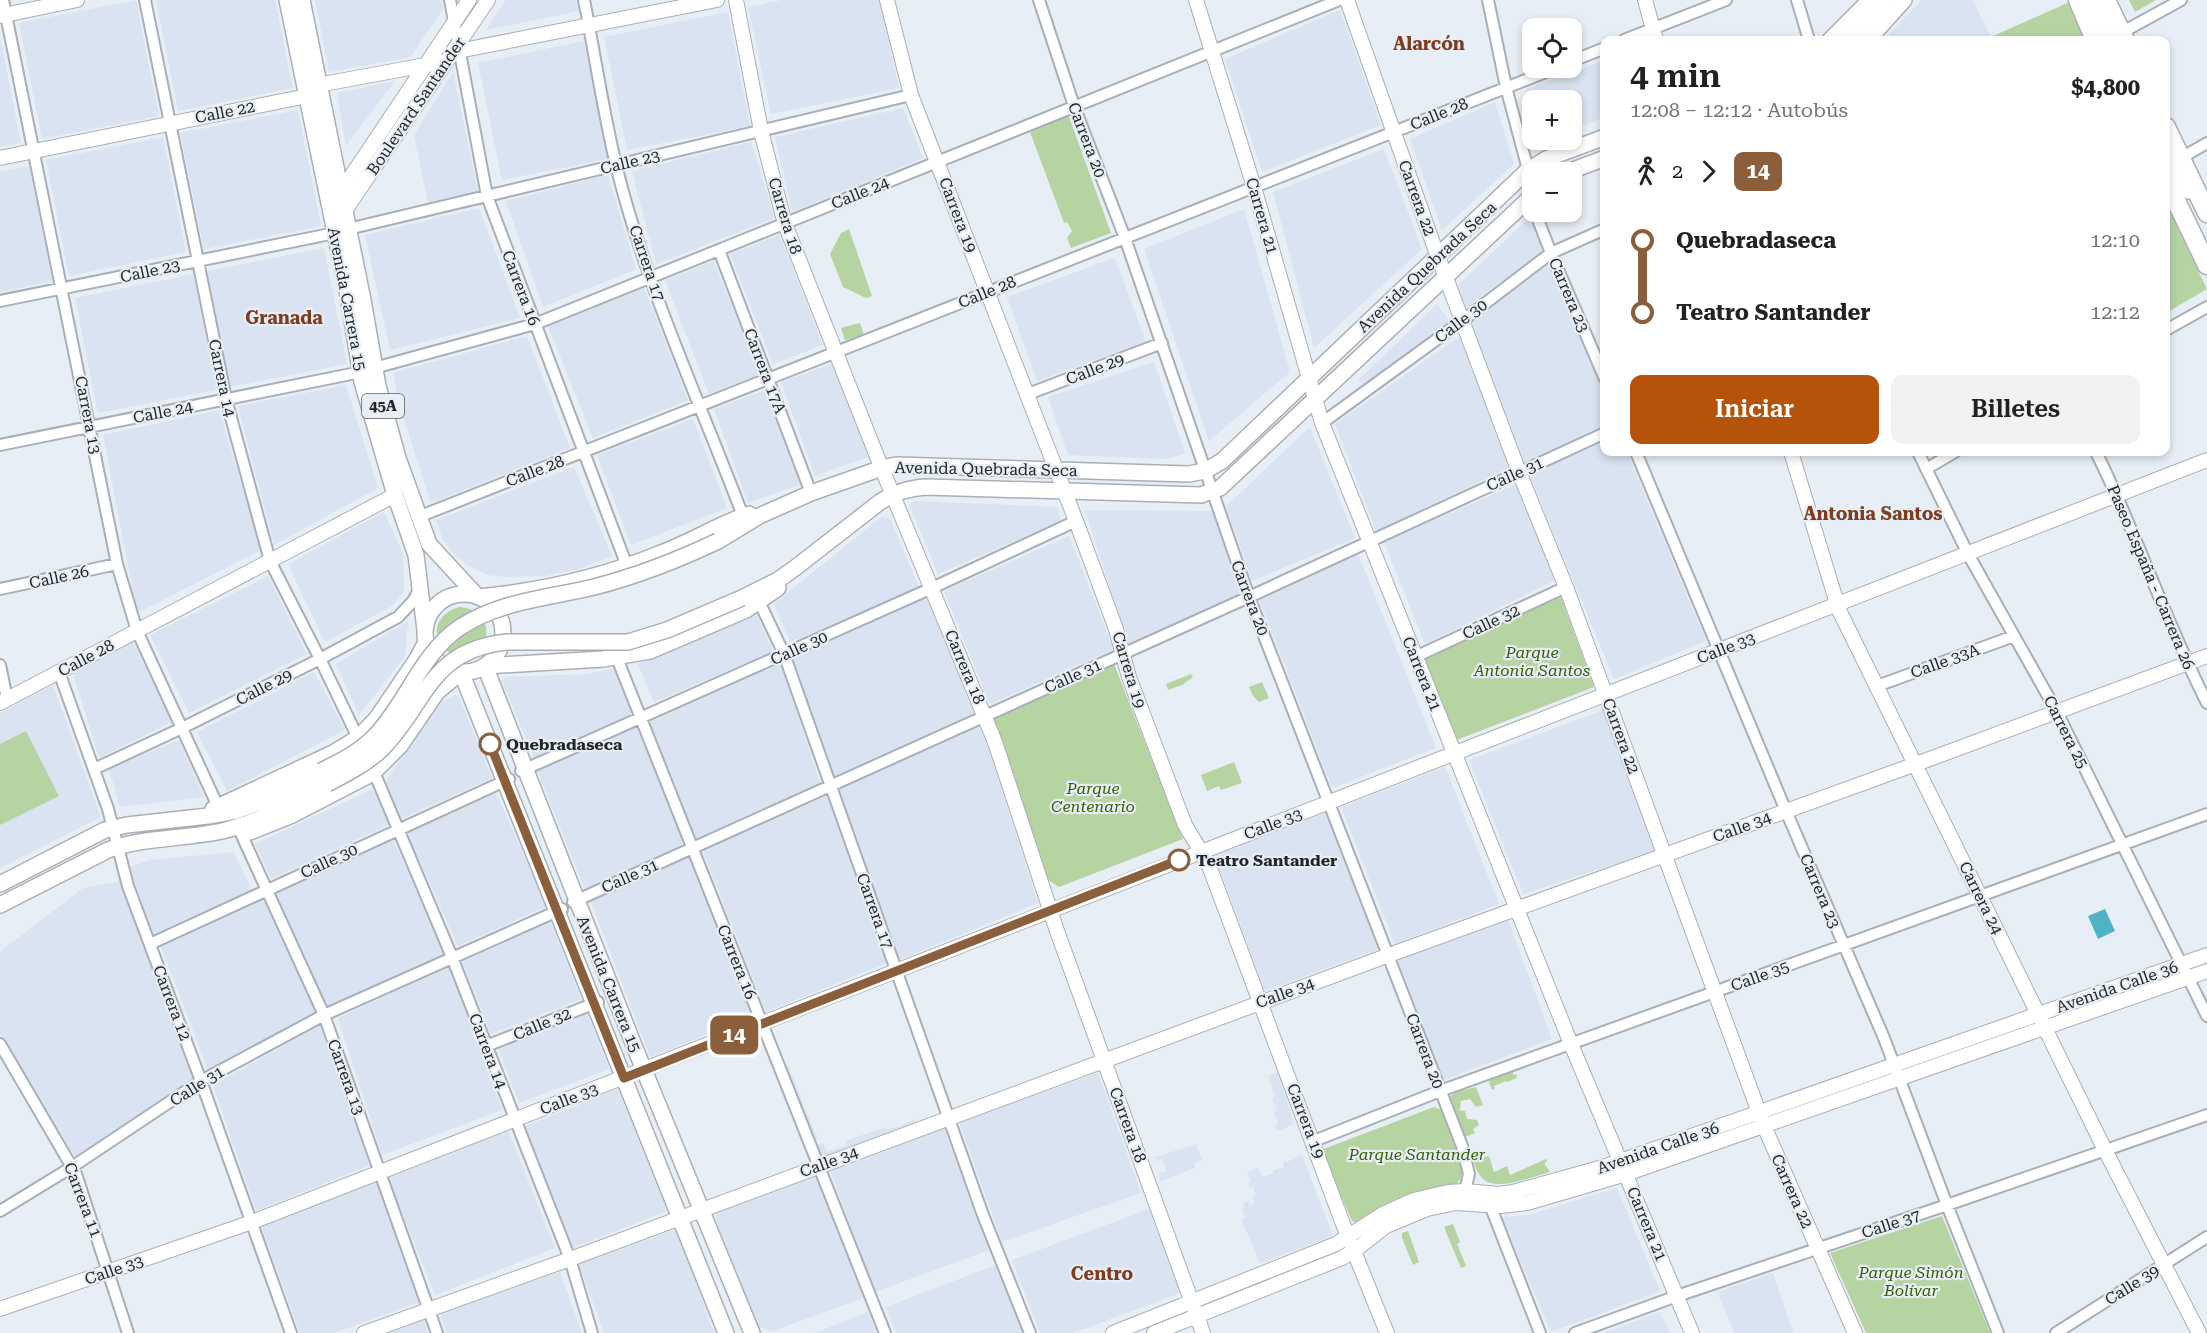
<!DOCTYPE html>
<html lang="es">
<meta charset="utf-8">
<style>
:root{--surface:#fff;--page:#f2f2f2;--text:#222;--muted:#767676;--accent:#b45309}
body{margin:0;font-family:"Roboto Serif",serif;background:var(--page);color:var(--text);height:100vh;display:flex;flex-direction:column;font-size:22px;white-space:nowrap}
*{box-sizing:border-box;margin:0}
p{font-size:20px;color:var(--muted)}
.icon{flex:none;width:33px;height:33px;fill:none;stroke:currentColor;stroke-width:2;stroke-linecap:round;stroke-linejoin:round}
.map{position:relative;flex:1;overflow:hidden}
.drawer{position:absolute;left:1600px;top:36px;width:570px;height:420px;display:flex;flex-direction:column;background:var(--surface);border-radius:12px;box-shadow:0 3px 9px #0003}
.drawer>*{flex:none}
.badge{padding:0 12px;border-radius:9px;font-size:21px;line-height:39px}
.buttons{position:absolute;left:1522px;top:18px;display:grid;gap:12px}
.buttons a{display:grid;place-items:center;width:60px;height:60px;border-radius:12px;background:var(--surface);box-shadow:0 3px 9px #0003;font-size:30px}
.map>.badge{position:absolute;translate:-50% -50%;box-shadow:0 0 0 3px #fff}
.legs{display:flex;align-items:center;gap:9px;height:66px;padding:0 30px;font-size:20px}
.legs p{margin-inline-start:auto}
.summary{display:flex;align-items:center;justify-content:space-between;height:102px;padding:0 30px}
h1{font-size:33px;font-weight:600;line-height:45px}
.button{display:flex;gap:12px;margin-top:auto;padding:12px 30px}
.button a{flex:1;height:69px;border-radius:12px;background:var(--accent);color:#fff;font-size:24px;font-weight:600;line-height:69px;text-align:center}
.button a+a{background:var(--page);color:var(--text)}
ul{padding:0 30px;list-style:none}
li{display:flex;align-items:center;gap:21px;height:72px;font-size:22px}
li i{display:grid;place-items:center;width:9px;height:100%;margin:0 8px;background:currentColor}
li i::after{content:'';width:15px;height:15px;margin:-8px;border:4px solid;border-radius:50%;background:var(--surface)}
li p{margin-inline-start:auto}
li:first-child i{background:linear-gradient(#0000 50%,currentColor 0)}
li:last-child i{background:linear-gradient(currentColor 50%,#0000 0)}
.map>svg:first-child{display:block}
.built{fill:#d9e3f1}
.green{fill:#b5d4a2}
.water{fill:#4fb3c5}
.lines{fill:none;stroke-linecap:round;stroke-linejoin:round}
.street-casing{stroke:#aaafb6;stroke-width:14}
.secondary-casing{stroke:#aaafb6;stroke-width:16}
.primary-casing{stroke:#aaafb6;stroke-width:18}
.highway-casing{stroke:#aaafb6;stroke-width:21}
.street{stroke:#fff;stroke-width:10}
.secondary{stroke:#fff;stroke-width:14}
.primary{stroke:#fff;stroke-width:15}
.highway{stroke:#fff;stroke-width:18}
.primary-bridge-casing{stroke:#aaafb6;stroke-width:18;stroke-linecap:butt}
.primary-bridge{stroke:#fff;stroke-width:15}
.line-1-casing{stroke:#fff;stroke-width:14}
.line-1{stroke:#8b5e3c;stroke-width:9}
.stop-1-dot{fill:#fff;stroke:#8b5e3c;stroke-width:3}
.labels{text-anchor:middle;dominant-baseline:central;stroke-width:4.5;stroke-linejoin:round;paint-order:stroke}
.shield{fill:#e8eef5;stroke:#5e6165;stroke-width:1.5}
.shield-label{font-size:15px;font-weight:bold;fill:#232527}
.street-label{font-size:16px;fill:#232527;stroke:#e8eef5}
.park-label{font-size:16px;font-style:italic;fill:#325f00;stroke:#e8eef5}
.stop-label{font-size:16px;font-weight:bold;fill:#232527;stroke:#e8eef5;text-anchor:start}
.neighbourhood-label{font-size:18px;font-weight:bold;fill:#7d3b1f;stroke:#e8eef5}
</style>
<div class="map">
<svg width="2207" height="1333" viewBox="0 0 2207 1333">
<rect width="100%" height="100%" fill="#e8eef5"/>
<path class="built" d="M136,0L159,116L42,139L19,23Z
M156,0H275L293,88L178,111Z
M315,0H441L443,9L410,57L329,72Z
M506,0H576L579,11L486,30Z
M782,0H880L899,88L771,114L748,7Z
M1922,0H1973L1991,38L1984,40H1883Z
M1340,10L1381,125L1262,172L1225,59Z
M728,12L750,126L627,150L604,37Z
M0,36L21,143L0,147Z
M584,41L608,159L502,180L478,63Z
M1605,60V117L1572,130V100H1533V121L1526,89Z
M453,72L478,192L428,203L414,135Z
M395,81L346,146L337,93Z
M1495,102L1514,164L1442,230L1410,139Z
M903,108L923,158L792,212L775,137Z
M298,110L321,226L204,249L180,133Z
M163,137L186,252L69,276L46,160Z
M751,142L775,218L656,264L632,171Z
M1384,149L1422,249L1314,348L1273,192Z
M29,166L52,281L0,292V171Z
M608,175L636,269L543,307L506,201Z
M479,208L520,318L390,350L365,235Z
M1244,209L1290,372L1209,441L1144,249Z
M1529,218L1543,251L1465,308L1457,286Z
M780,235L823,345L773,364L730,254Z
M324,248L347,364L230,387L207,271Z
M1115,258L1146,342L1037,381L1007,297Z
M714,261L759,375L709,394L665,280Z
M1549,263L1605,389V427L1523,462L1471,323Z
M193,274L216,390L98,413L75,298Z
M644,288L688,400L593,438L548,326Z
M1437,304L1451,323L1365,386L1358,380Z
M527,336L570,448L431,503L399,404L393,373Z
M1459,337L1511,467L1376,531L1335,424Z
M1154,362L1185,453L1167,459L1068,455L1048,397Z
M834,363L868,457L815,476L781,382Z
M346,385L378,488L274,545L238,406Z
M766,390L801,484L748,503L714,409Z
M219,410L261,550L137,613L103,435Z
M693,419L727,508L631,545L597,455Z
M1310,427L1355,538L1252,581L1226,506Z
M1605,442V452H1627L1706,641L1614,679L1529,474Z
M574,467L612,556L579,569L545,576L505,577L488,575L467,565L452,552L443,540L436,520Z
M1517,484L1556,580L1425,644L1384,542Z
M915,501L1057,507L1061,521L938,574L909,504Z
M1085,510L1212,511L1242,592L1128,645Z
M384,512L403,554L404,592L392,606L325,642L288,564Z
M881,517L890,519L919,587L790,642L774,604Z
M1069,536L1114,649L990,704L944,591Z
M1358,554L1436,748L1332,788L1259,599Z
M268,576L307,654L189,713L150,635Z
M928,598L974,713L833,777L790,657Z
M757,615L773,652L654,702L638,664Z
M408,621L405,656L359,715L336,664Z
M133,642L172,722L99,758L73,673Z
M781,663L820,783L697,841L650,722Z
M615,668L632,716L534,758L502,681L505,677L587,674Z
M314,672L345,730L227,791L197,732Z
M53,685L101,817L0,868V713Z
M455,695L459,697L492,778L401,819L384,783L440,703Z
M1604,710L1657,850L1523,894L1469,760Z
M637,725L685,845L585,890L537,770Z
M981,725L1038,903L899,960L839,788Z
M179,740L204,797L120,807L109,769Z
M1445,767L1499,904L1395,944L1341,807Z
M373,789L390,824L271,879L255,844Z
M495,791L547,906L458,946L406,831Z
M827,796L887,963L766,1012L703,851Z
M1327,812L1378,949L1265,991L1214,854Z
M393,839L445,955L326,1008L274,892Z
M234,852L252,891L154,937L130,867L150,860Z
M689,855L753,1016L650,1057L590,899Z
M120,881L193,1079L76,1158L0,1033V952L83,888Z
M263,899L316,1012L208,1070L160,944Z
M1508,920L1552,1039L1443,1080L1398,960Z
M551,923L581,999L491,1034L461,959Z
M449,966L502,1110L382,1155L338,1018Z
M587,1012L609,1069L519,1103L497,1046Z
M320,1025L370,1165L256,1211L213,1085Z
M788,1065L817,1138L815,1139L817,1144L823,1143L827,1152L846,1145L845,1141L886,1127L888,1130L914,1120L915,1118L918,1126L823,1159L817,1152L781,1067Z
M1281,1071L1282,1073L1278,1075L1285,1095L1290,1094L1291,1096L1286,1098L1294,1124L1278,1131L1275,1126L1278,1124L1274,1112L1277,1110L1272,1098L1275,1096L1268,1076Z
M1098,1073L1141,1193L1002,1242L959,1122Z
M618,1089L667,1211L572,1248L523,1127Z
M944,1128L989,1250L875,1292L830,1170Z
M508,1130L555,1248L435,1295L388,1178Z
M1197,1144L1202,1160L1194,1163L1195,1168L1161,1181L1158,1174L1166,1171L1162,1159L1156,1162L1155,1157Z
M1302,1155L1333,1236L1260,1263L1241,1219L1245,1218L1241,1209L1245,1208L1243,1203L1249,1201L1250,1205L1255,1203L1253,1197L1256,1196L1253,1187L1250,1188L1248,1184L1251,1182L1247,1172L1258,1168L1262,1177L1274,1173L1273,1170L1283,1168L1284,1161H1290Z
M816,1173L863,1298L773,1331L757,1326L713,1211Z
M376,1182L420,1302L334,1333H300L260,1224Z
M1617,1188L1660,1291L1551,1332L1502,1217L1529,1215Z
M1149,1209L1180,1293L1073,1333H1040L1012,1260Z
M677,1229L714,1333H604L579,1264Z
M996,1265L1023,1333H896L886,1307Z
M560,1272L582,1333H447L440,1313Z
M1773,1273L1793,1333H1734L1718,1292Z
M868,1312L876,1333H815Z
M1660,1312L1670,1333H1603Z
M424,1319L428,1333H384Z"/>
<path class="green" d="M2129,0H2156L2135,12Z
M2072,1L2089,40H1984Z
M1068,114L1111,233L1071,248L1067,238L1072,231L1067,222L1064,223L1030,132Z
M2166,203L2207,289L2166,313Z
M849,229L872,296L866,298L843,287L830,254L841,233Z
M860,323L864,335L845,340L841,328Z
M1561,597L1594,687L1454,741L1421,659Z
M459,607C478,608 489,620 486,639L453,655C429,641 432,615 459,607Z
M1114,664L1183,839L1059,887L1048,880L993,720Z
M1191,674L1193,677L1182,685L1168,690L1166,684Z
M1262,682L1269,698L1259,702L1253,696L1249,687Z
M26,731L59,796L0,825V744Z
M1234,762L1242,783L1221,790L1219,786L1207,791L1201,775Z
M1513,1071V1075L1516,1074L1517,1078L1507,1082L1504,1081V1082L1494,1086L1495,1088L1492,1090L1489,1082L1493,1078Z
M1476,1087L1483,1105L1476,1107L1470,1099L1461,1101L1460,1109L1458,1110L1465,1111L1467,1119L1477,1120L1479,1125L1473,1129L1475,1133L1465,1137L1447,1102C1453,1089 1463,1091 1476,1087Z
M1434,1107L1442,1110L1464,1168L1463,1174L1456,1186L1423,1191L1396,1200L1374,1211L1359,1223L1352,1221L1321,1150Z
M1482,1151L1484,1157L1489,1156L1494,1172L1507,1166L1510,1175L1546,1159L1547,1162L1544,1163L1550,1172C1534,1176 1498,1191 1484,1180C1477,1174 1474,1162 1470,1155Z
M1942,1216L1990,1333H1866L1830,1253Z
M1453,1224L1460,1242L1457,1244L1466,1266L1461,1268L1444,1227Z
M1408,1231L1419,1262L1413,1265L1402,1238V1233Z"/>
<path class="water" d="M2105,909L2115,931L2098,939L2088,916Z"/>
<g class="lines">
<g class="street-casing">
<path id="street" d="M3,0L117,564L137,631L221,813
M145,0L226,399L270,561L320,659L358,738
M450,0L487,196L627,566
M584,0C595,55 603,111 616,165C645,284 700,402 743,516
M1039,0L1074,106L1125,238L1249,597L1462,1146L1469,1174L1465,1191
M1488,0L1506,87L1526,162L1532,202
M1797,0L1809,40
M2121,33L2181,0
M1624,40L1726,0
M1572,61L1605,48
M2181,158L2207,143
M1535,212L1551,253L1605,379
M348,229L911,95
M719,250L811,493
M0,301L335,233
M2166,330L2207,307
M374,368L535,324L1339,0
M1028,394L1162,343
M1322,423L1462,321L1551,253L1605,229
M0,445L361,372
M1636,452L1786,811L1884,1038L1947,1205L1998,1333
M1918,452L1968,554L2057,712L2207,1016
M2096,452C2137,534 2165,621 2207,703
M1926,469L1955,452
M418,517L1556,68
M0,589L117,564
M756,595L784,654L983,1215L1030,1333
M1415,657L1566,587
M617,658L885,1333
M0,665L7,699
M59,672L108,809L128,886L201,1081L291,1333
M1877,686L2014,636
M94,769L182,728L320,659L398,617L413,601L420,588
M521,771L932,588L1076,521
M374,772L452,957L528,1152L570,1259L592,1333
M238,827L324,1015L437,1333
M573,902L1249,597L1605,433
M150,944L509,779
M0,1044L76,1174L128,1333
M486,1046L598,1002
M1314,1141L1440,1091L2207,814
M1490,1205L1540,1333
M0,1211L72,1167L201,1081L324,1015L562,909
M1575,1333L1677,1296L1947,1205L2207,1115
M2056,1333L2207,1237"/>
</g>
<g class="secondary-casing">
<path id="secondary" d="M736,0L761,131L785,224L880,464L995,742L1057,931L1203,1333
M887,0L911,95L1076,521L1116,629L1129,677L1185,825L1208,863L1343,1224L1387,1333
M1196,0L1254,187L1322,423L1571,1044L1692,1333
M1347,0L1434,246L1519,472L1566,587L1764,1126L1855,1333
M1645,0L1656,40
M0,16L77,0
M453,52L717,0
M0,158L302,97L306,96L318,85L447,61
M338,196L469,0
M344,212L488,0
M1791,452L1839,610L2105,1150L2199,1333
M0,703L395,495
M0,1309L252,1222L2207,460
M364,1333L570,1259L1389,955L1916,764L2207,656
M1113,1333L1336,1244L1383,1214L1414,1200L1448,1192L1465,1191L1499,1194L1513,1192L1603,1167L2207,955
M1154,1333L1342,1258L1358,1248L1386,1226L1427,1209L1456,1203L1501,1206L1527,1203L1626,1174L2207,971"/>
</g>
<g class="primary-casing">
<path id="primary" d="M287,0L348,295L362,382L395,495L416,555L425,630
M302,0L363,300L378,386L398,458L429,544L478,597
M2091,0L2109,40
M1830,40L1870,0
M1848,40L1886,0
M1868,40L1904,0
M2166,153L2188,191
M1568,172L1605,158
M718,541L759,516L811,493L882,468L896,465L1188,474L1205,471L1222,461L1527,171L1546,159L1605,137
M425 633a39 39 0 1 1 78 0a39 39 0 1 1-78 0Z
M478,597C541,591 603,577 661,553C691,542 719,524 749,514
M742,598L778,580L795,568L880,502C895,492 909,488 926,487L1201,495L1220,488L1533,195
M485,666L635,1048L752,1333
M485,666L603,659L650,651L746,610L778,588
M461,672L726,1333
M213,809L333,753L358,738L377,718L417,659L426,642
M250,832L290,816L373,773L400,746L437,692L461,672
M0,884L105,830L127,825L208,816L236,811L263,801L321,771
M0,905L108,850C144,837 185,839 222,831C259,823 294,801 327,784"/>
</g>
<g class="highway-casing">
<path id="highway" d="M2078,0L2095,40
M2106,0L2125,40
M2166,127L2207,213
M2166,180L2207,265"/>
</g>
<use href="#street" class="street"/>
<use href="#secondary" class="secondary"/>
<use href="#primary" class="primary"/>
<use href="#highway" class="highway"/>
<g class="primary-bridge-casing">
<path id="primary-bridge" d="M321,771C341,761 360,752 375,736C406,704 421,654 459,628C499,601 549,598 594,587C637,576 678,560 718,541
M327,784C346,774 366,764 382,749C427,703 429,650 507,642H628L667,630L742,598"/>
</g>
<use href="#primary-bridge" class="primary-bridge"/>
</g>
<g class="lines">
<g class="line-1-casing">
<path id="line-1" d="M490,744L624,1078L1179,860"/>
</g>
<use href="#line-1" class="line-1"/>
</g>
<g class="stop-1-dot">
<circle cx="490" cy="744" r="10"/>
<circle cx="1179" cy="860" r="10"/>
</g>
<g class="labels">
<rect class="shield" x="362" y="394" width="42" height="24" rx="4.5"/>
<g class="shield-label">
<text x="383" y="406">45A</text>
</g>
<g class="street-label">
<text transform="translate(416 106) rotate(-56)">Boulevard Santander</text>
<text transform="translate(225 112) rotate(-11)">Calle 22</text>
<text transform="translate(1439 114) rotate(-22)">Calle 28</text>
<text transform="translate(1087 140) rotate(69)">Carrera 20</text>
<text transform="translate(630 162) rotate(-13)">Calle 23</text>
<text transform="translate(860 193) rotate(-22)">Calle 24</text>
<text transform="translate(1417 198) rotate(70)">Carrera 22</text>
<text transform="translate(958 215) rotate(69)">Carrera 19</text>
<text transform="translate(785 216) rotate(73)">Carrera 18</text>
<text transform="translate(1262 216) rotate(74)">Carrera 21</text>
<text transform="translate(647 263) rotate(71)">Carrera 17</text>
<text transform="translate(1427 267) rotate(-43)">Avenida Quebrada Seca</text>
<text transform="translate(150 271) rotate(-12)">Calle 23</text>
<text transform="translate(521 288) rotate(69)">Carrera 16</text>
<text transform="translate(987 292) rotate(-22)">Calle 28</text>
<text transform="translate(1569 295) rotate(67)">Carrera 23</text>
<text transform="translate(347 299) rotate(79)">Avenida Carrera 15</text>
<text transform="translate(1461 321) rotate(-37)">Calle 30</text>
<text transform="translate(1095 369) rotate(-21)">Calle 29</text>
<text transform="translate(765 371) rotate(69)">Carrera 17A</text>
<text transform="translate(222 378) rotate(78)">Carrera 14</text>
<text transform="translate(163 412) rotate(-11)">Calle 24</text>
<text transform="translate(88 415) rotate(79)">Carrera 13</text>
<text transform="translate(986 469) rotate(1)">Avenida Quebrada Seca</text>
<text transform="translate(535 471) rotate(-21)">Calle 28</text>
<text transform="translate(1515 474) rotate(-24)">Calle 31</text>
<text transform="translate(59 577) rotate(-12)">Calle 26</text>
<text transform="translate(2151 577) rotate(67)">Paseo España - Carrera 26</text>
<text transform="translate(1250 598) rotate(69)">Carrera 20</text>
<text transform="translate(1491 622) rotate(-25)">Calle 32</text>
<text transform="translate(799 648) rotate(-24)">Calle 30</text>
<text transform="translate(1726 648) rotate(-21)">Calle 33</text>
<text transform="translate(86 658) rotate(-28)">Calle 28</text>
<text transform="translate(1945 661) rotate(-20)">Calle 33A</text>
<text transform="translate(965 667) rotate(67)">Carrera 18</text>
<text transform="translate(1129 670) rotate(73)">Carrera 19</text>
<text transform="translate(1422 674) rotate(68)">Carrera 21</text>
<text transform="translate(1073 676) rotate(-24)">Calle 31</text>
<text transform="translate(264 687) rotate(-27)">Calle 29</text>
<text transform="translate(2066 732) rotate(63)">Carrera 25</text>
<text transform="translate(1621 736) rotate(70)">Carrera 22</text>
<text transform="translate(1273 824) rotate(-21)">Calle 33</text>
<text transform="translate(1742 827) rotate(-20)">Calle 34</text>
<text transform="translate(329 861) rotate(-25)">Calle 30</text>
<text transform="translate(630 876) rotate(-24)">Calle 31</text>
<text transform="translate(1820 891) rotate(67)">Carrera 23</text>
<text transform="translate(1981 898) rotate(64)">Carrera 24</text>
<text transform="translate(875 911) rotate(70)">Carrera 17</text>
<text transform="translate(737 962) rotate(68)">Carrera 16</text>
<text transform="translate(1760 976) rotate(-20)">Calle 35</text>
<text transform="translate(609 984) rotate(68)">Avenida Carrera 15</text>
<text transform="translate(2117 987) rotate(-19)">Avenida Calle 36</text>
<text transform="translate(1285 993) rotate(-20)">Calle 34</text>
<text transform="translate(172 1003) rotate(69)">Carrera 12</text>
<text transform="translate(542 1024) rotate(-22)">Calle 32</text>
<text transform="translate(488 1051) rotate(69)">Carrera 14</text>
<text transform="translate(1425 1051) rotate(69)">Carrera 20</text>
<text transform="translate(346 1077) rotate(70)">Carrera 13</text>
<text transform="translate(197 1086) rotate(-32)">Calle 31</text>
<text transform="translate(569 1099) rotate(-21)">Calle 33</text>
<text transform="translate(1306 1121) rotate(69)">Carrera 19</text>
<text transform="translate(1128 1125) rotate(70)">Carrera 18</text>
<text transform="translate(1658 1148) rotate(-19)">Avenida Calle 36</text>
<text transform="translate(829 1162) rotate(-20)">Calle 34</text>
<text transform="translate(1792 1191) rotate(66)">Carrera 22</text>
<text transform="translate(83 1200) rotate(69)">Carrera 11</text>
<text transform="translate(1647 1224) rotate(67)">Carrera 21</text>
<text transform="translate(1891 1224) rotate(-18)">Calle 37</text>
<text transform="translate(114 1270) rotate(-19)">Calle 33</text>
<text transform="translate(2132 1285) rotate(-32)">Calle 39</text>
</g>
<g class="park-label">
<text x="1532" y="652">Parque<tspan x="1532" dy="18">Antonia Santos</tspan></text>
<text x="1093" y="788">Parque<tspan x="1093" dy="18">Centenario</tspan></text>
<text x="1417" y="1154">Parque Santander</text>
<text x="1911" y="1272">Parque Simón<tspan x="1911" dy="18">Bolívar</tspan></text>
</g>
<g class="stop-label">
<text x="506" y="744">Quebradaseca</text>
<text x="1196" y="860">Teatro Santander</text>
</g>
<g class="neighbourhood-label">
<text x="1429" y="43">Alarcón</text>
<text x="284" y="317">Granada</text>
<text x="1873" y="513">Antonia Santos</text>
<text x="1102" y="1273">Centro</text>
</g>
</g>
</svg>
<div class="buttons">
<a><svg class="icon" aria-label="locate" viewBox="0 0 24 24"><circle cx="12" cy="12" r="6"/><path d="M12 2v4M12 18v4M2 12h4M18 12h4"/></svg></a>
<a>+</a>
<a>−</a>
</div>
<b class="badge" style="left:734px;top:1035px;background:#8b5e3c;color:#fff">14</b>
<section class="drawer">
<div class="summary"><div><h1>4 min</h1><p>12:08 – 12:12 · Autobús</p></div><b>$4,800</b></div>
<div class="legs"><svg class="icon" aria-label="walk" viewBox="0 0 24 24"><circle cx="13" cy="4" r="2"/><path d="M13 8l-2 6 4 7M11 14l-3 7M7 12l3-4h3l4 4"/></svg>2<svg class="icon" aria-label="forward" viewBox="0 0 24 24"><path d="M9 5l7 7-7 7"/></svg><b class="badge" style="background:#8b5e3c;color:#fff">14</b></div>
<ul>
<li><i style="color:#8b5e3c"></i><b>Quebradaseca</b><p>12:10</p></li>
<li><i style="color:#8b5e3c"></i><b>Teatro Santander</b><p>12:12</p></li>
</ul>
<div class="button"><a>Iniciar</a><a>Billetes</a></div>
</section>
</div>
